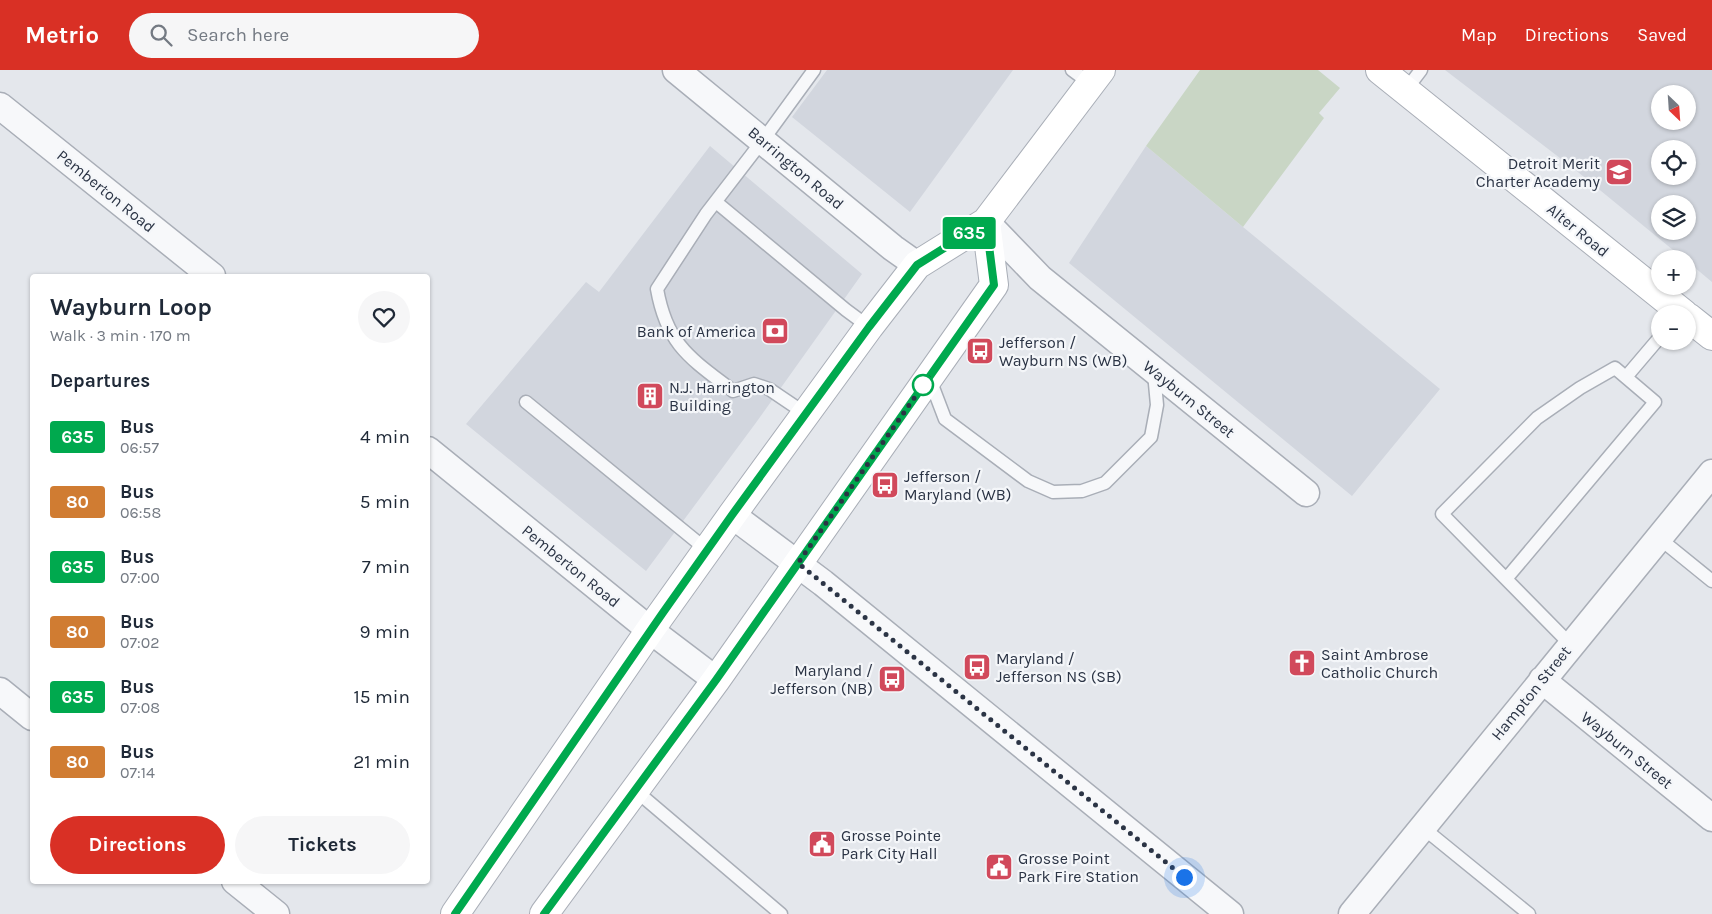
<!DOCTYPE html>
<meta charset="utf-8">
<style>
:root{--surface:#fff;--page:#f6f6f7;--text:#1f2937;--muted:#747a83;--accent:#d93025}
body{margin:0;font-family:Karla,sans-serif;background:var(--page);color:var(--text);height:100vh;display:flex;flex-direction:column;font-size:19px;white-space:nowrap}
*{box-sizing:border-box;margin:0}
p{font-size:16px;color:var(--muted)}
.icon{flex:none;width:28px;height:28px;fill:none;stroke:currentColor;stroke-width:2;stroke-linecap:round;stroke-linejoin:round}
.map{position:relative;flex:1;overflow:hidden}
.side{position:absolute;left:30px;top:204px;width:400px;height:610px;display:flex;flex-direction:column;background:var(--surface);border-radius:5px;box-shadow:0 1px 4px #0004}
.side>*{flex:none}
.badge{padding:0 10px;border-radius:4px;font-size:18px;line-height:32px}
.needle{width:32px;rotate:155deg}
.controls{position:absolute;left:1651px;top:15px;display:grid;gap:10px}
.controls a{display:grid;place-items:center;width:45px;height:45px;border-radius:50%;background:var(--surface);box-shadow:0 1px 4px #0004;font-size:25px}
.you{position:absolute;width:25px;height:25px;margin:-12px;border:4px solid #fff;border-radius:50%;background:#1a73e8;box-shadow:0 0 0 8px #1a73e833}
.map>.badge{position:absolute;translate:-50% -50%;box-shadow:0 0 0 2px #fff}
h2{padding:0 20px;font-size:19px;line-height:45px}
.round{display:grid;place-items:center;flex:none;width:52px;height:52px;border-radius:26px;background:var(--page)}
.headline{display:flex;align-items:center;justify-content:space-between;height:85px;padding:0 20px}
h1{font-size:24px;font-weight:700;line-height:38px}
.primary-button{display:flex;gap:10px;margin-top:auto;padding:10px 20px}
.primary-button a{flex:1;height:58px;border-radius:30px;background:var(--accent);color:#fff;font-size:20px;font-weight:700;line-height:58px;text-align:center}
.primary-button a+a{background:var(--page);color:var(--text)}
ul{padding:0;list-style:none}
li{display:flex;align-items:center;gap:15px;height:65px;padding:0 20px}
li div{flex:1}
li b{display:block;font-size:19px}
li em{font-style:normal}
li .badge{min-width:55px;font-weight:700;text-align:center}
header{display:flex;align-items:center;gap:30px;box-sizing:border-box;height:70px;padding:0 25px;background:var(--accent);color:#fff}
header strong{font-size:24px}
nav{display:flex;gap:28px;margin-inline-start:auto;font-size:18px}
.search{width:350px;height:45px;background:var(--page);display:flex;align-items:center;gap:12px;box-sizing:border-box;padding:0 18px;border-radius:28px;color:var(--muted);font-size:19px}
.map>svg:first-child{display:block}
.built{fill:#d2d6de;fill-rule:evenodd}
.green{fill:#c9d6c5}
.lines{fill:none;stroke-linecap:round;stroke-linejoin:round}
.lane-casing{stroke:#a9aeb7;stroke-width:15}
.street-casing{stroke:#a9aeb7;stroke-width:29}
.secondary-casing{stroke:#a9aeb7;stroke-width:30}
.lane{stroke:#f7f8fa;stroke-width:12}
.street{stroke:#f7f8fa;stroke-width:26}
.secondary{stroke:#fff;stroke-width:28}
.line-casing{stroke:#fff;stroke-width:11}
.line{stroke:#00a94e;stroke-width:8}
.walk{stroke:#2b3445;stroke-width:5;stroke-dasharray:0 9}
.stop-dot{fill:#fff;stroke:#00a94e;stroke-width:2.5}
.labels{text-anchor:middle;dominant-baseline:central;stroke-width:4.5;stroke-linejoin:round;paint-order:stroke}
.poi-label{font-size:16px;fill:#2b3445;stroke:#f4f6f9;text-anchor:start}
.street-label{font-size:16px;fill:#2b3445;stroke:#f4f6f9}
</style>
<header>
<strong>Metrio</strong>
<div class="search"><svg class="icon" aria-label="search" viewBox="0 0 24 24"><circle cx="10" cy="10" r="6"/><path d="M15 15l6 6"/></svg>Search here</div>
<nav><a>Map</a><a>Directions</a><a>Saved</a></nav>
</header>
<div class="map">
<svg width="1712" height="844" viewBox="0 0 1712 844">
<rect width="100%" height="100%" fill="#e4e7ec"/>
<path class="built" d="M827,0H1013L910,142L792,47Z
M1445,0H1712V212L1688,192V189H1684L1573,98ZM1660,24H1688V51H1660ZM1660,79H1688V106H1660ZM1660,134H1688V161H1660Z
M710,76L862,204L755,354L646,501L466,354L586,212L599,222Z
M1146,76L1243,157L1440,319L1352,426L1069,193Z"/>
<path class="green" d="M1200,0H1318L1340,18L1319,43L1324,48L1243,157L1146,76Z"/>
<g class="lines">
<g class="lane-casing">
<path id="lane" d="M1072,0L1091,14
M1405,21L1421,0
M716,132L846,240L869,257
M929,307L945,349L1028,411L1053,422L1082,421L1105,413L1151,367L1157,335L1154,303
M1626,307L1660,267
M526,332L707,480
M806,344L769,319L754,314L733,321C690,288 667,275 657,219L706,144L763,70L814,0
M1659,468L1712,511
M1506,509L1655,332L1615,298L1580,318L1537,348L1442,444L1571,575
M635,720L781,844
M1422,757L1529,844"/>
</g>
<g class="street-casing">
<path id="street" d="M676,0L893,178L917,195
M0,36L212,206
M986,152L1040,208L1306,423
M428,380L650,560L716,610
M732,445L823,513L1230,844
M1542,610L1712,748
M0,621L32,647
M235,811L276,844
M1352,844L1712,403"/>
</g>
<g class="secondary-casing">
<path id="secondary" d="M1380,0L1684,244
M1688,247L1712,266
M455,844L650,560L732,445L869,257L917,195L986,152L1101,0
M544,844L716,610L994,215L986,152"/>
</g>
<use href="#lane" class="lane"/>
<use href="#street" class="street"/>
<use href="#secondary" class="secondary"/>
</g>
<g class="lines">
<g class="line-casing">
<path id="line" d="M455,844L662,544L732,445L869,257L917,195L986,152L994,215L716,610L544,844"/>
</g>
<use href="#line" class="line"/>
<path class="walk" d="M923,315L929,307L798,493L1184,807"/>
</g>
<defs>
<g id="school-square" transform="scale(1.4375)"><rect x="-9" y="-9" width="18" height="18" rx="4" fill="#d1495b" stroke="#f4f6f9"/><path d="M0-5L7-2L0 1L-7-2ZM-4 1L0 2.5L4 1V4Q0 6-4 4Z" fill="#fff"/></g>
<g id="bank-square" transform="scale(1.4375)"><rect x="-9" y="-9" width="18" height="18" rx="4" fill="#d1495b" stroke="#f4f6f9"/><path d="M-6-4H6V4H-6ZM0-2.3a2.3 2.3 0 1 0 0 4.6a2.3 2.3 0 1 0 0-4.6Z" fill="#fff"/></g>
<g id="bus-square" transform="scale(1.4375)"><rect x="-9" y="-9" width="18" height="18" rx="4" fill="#d1495b" stroke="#f4f6f9"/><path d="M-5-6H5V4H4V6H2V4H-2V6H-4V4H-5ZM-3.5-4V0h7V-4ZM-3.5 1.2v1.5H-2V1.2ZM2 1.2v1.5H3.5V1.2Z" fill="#fff"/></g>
<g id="building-square" transform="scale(1.4375)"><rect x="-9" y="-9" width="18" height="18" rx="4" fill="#d1495b" stroke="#f4f6f9"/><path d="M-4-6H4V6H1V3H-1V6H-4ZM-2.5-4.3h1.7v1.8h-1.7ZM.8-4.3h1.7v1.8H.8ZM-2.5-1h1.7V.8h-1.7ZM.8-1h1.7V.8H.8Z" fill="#fff"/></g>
<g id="church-square" transform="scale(1.4375)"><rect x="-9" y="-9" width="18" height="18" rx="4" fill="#d1495b" stroke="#f4f6f9"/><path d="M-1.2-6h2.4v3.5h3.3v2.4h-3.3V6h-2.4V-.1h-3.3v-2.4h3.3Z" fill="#fff"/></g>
<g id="civic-square" transform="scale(1.4375)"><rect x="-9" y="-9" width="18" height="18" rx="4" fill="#d1495b" stroke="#f4f6f9"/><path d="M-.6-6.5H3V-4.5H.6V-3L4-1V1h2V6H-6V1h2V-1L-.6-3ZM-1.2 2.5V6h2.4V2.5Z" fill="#fff"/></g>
</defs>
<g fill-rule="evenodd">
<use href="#school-square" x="1619" y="102"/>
<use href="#bank-square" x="775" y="261"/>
<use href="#bus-square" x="980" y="281"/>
<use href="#building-square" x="650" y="326"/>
<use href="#bus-square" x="885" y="415"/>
<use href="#church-square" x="1302" y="593"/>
<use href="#bus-square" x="977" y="597"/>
<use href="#bus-square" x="892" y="609"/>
<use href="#civic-square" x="822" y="774"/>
<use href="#civic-square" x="999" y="797"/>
</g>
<circle class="stop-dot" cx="923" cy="315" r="10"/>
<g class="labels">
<g class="poi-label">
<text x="1600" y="93" text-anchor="end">Detroit Merit<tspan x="1600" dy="18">Charter Academy</tspan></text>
<text x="756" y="261" text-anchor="end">Bank of America</text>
<text x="999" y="272">Jefferson /<tspan x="999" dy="18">Wayburn NS (WB)</tspan></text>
<text x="669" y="317">N.J. Harrington<tspan x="669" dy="18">Building</tspan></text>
<text x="904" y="406">Jefferson /<tspan x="904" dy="18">Maryland (WB)</tspan></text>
<text x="1321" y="584">Saint Ambrose<tspan x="1321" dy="18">Catholic Church</tspan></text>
<text x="996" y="588">Maryland /<tspan x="996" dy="18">Jefferson NS (SB)</tspan></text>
<text x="873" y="600" text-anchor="end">Maryland /<tspan x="873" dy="18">Jefferson (NB)</tspan></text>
<text x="841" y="765">Grosse Pointe<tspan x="841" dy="18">Park City Hall</tspan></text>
<text x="1018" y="788">Grosse Point<tspan x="1018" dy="18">Park Fire Station</tspan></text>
</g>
<g class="street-label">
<text transform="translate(796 98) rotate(40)">Barrington Road</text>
<text transform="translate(106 121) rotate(39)">Pemberton Road</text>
<text transform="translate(1578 160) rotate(39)">Alter Road</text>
<text transform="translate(1189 329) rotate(39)">Wayburn Street</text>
<text transform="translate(571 496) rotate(39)">Pemberton Road</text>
<text transform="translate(1531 623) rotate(-51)">Hampton Street</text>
<text transform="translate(1627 680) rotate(39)">Wayburn Street</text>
</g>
</g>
</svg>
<div class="controls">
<a><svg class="needle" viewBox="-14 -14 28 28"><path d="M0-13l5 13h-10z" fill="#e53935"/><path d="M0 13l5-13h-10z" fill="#747a83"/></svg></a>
<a><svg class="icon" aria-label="locate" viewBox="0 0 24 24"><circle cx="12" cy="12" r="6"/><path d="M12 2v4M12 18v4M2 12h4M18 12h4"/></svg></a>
<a><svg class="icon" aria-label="layers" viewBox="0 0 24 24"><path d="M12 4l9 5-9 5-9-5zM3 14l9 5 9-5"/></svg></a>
<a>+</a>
<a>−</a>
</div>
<div class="you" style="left:1184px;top:807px"></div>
<b class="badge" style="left:969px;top:163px;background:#00a94e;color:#fff">635</b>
<section class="side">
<div class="headline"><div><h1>Wayburn Loop</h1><p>Walk · 3 min · 170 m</p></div><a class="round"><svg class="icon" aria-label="heart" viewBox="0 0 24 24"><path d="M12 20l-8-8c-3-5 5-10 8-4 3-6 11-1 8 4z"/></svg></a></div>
<h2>Departures</h2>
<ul>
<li><span class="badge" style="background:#00a94e;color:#fff">635</span><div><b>Bus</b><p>06:57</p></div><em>4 min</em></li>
<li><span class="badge" style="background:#d07c32;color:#fff">80</span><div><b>Bus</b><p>06:58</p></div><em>5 min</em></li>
<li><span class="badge" style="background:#00a94e;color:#fff">635</span><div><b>Bus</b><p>07:00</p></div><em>7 min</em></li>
<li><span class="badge" style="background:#d07c32;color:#fff">80</span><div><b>Bus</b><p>07:02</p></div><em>9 min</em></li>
<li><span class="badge" style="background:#00a94e;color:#fff">635</span><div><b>Bus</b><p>07:08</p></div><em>15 min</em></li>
<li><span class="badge" style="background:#d07c32;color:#fff">80</span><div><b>Bus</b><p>07:14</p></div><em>21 min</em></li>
</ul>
<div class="primary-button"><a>Directions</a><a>Tickets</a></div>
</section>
</div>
